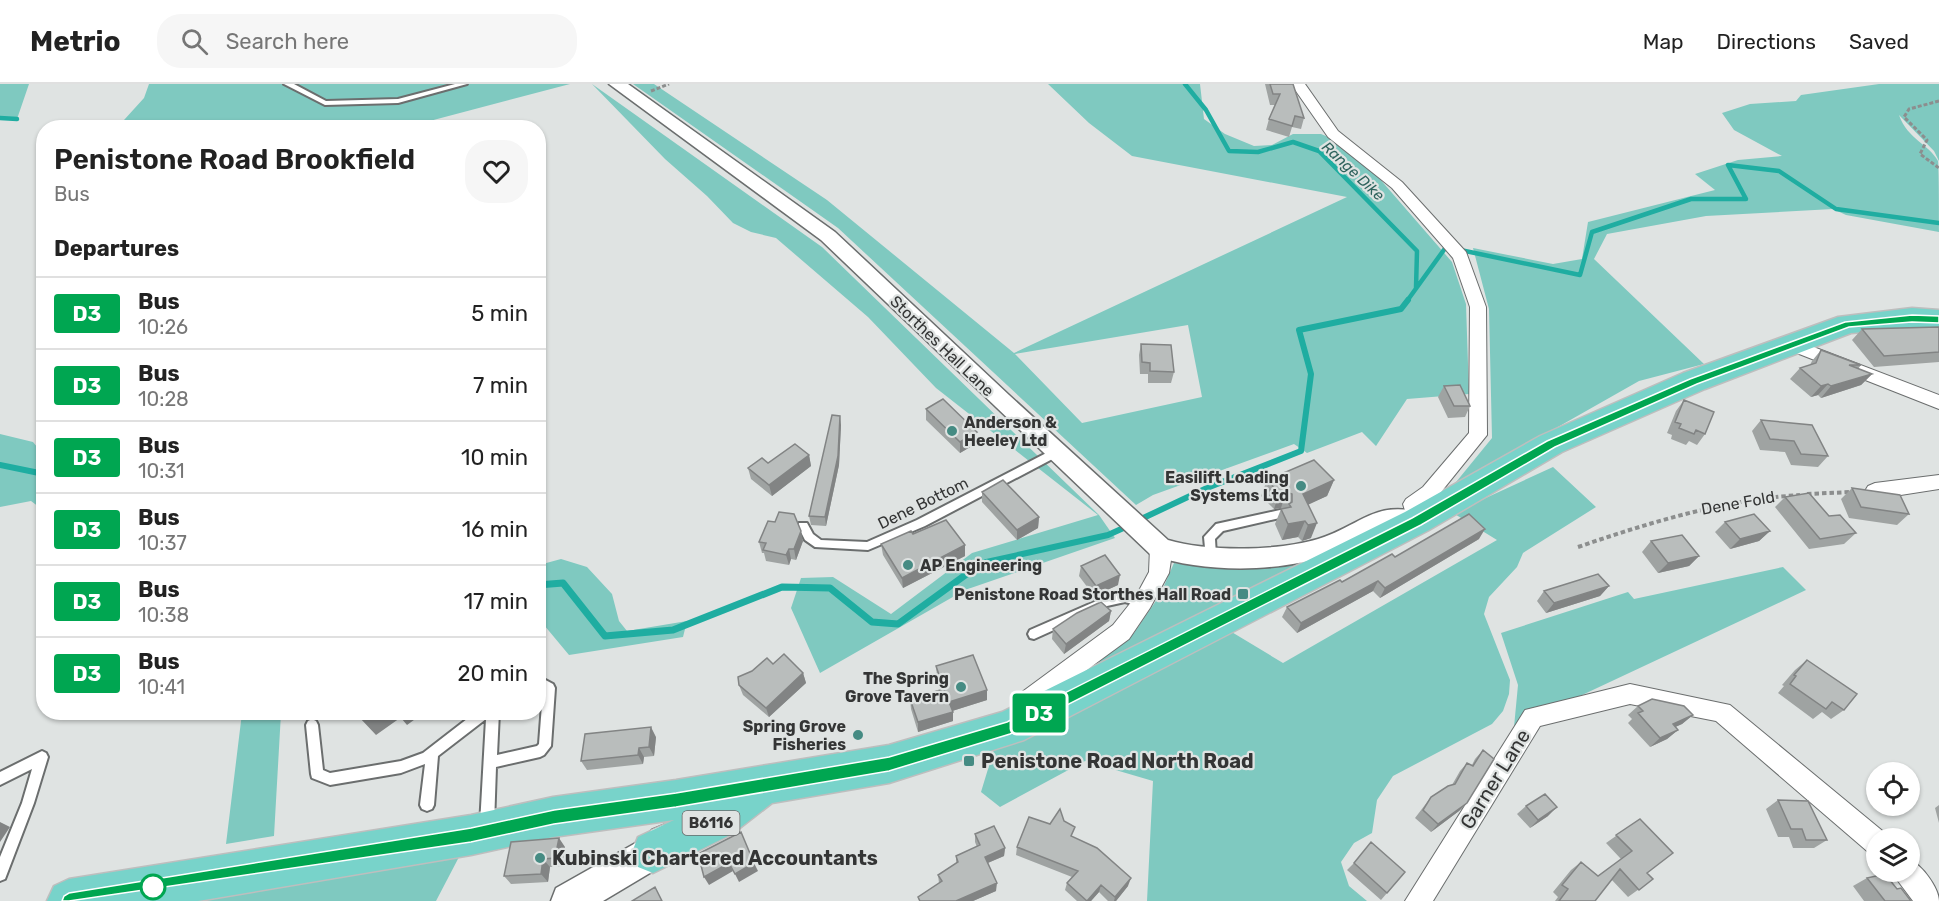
<!DOCTYPE html>
<style>
:root{--surface:#fff;--page:#f6f6f6;--text:#222;--muted:#767676;--line:#e0e0e0}
body{margin:0;font-family:Rubik,sans-serif;background:var(--page);color:var(--text);height:100vh;display:flex;flex-direction:column;font-size:22px;white-space:nowrap}
*{box-sizing:border-box;margin:0}
p{font-size:20px;color:var(--muted)}
.icon{flex:none;width:33px;height:33px;fill:none;stroke:currentColor;stroke-width:2;stroke-linecap:round;stroke-linejoin:round}
.map{position:relative;flex:1;overflow:hidden}
.side{position:absolute;left:36px;top:36px;width:510px;height:600px;display:flex;flex-direction:column;background:var(--surface);border-radius:24px;box-shadow:0 2px 4px #0004}
.side>*{flex:none}
.badge{padding:0 12px;border-radius:4px;font-size:21px;line-height:39px}
.buttons{position:absolute;left:1866px;top:678px;display:grid;gap:12px}
.buttons a{display:grid;place-items:center;width:54px;height:54px;border-radius:50%;background:var(--surface);box-shadow:0 2px 4px #0004;font-size:30px}
.map>.badge{position:absolute;translate:-50% -50%;box-shadow:0 0 0 3px #fff}
h2{padding:0 18px;font-size:22px;line-height:54px}
.round{display:grid;place-items:center;flex:none;width:63px;height:63px;border-radius:24px;background:var(--page)}
.head{display:flex;align-items:center;justify-content:space-between;height:102px;padding:0 18px}
h1{font-size:28px;font-weight:600;line-height:45px}
ul{padding:0;list-style:none}
li{display:flex;align-items:center;gap:18px;height:72px;padding:0 18px;border-top:2px solid var(--line)}
li div{flex:1}
li b{display:block;font-size:22px}
li em{font-style:normal}
li .badge{min-width:66px;font-weight:700;text-align:center}
header{display:flex;align-items:center;gap:36px;box-sizing:border-box;height:84px;padding:0 30px;background:var(--surface);border-bottom:2px solid var(--line)}
header strong{font-size:28px}
nav{display:flex;gap:33px;margin-inline-start:auto;font-size:21px}
.search{width:420px;height:54px;background:var(--page);display:flex;align-items:center;gap:15px;box-sizing:border-box;padding:0 21px;border-radius:24px;color:var(--muted);font-size:22px}
.map>svg:first-child{display:block}
.green{fill:#7fc9c0;fill-rule:evenodd}
.lines{fill:none;stroke-linecap:round;stroke-linejoin:round}
.stream-far2{stroke:#1fada1;stroke-width:4.5}
.stream-far1{stroke:#1fada1;stroke-width:6}
.stream{stroke:#1fada1;stroke-width:7}
.service-casing{stroke:#6b6e6e;stroke-width:4}
.minor-casing{stroke:#6b6e6e;stroke-width:2}
.tertiary-casing{stroke:#6b6e6e;stroke-width:3}
.secondary-casing{stroke:#6b6e6e;stroke-width:3}
.trunk-casing{stroke:#bebebe;stroke-width:3}
.path-far1{stroke:#8c8e8e;stroke-width:3;stroke-dasharray:4 2;stroke-linecap:butt}
.path{stroke:#8c8e8e;stroke-width:4;stroke-dasharray:4.5 3;stroke-linecap:butt}
.service{fill:#fff;fill-rule:evenodd}
.minor{fill:#fff;fill-rule:evenodd}
.tertiary{fill:#fff;fill-rule:evenodd}
.secondary{fill:#fff;fill-rule:evenodd}
.trunk{fill:#78d3ca;fill-rule:evenodd}
.wall{fill:#9fa3a2}
.shaded-wall{fill:#828484}
.building{fill:#b9bdbc;stroke:#828484;stroke-width:1.5}
.line{fill:#00a651;stroke:#fff;stroke-width:1.5}
.poi-dot{fill:#458b83;stroke:#dfe3e2;stroke-width:2}
.stop-dot{fill:#fff;stroke:#00a651;stroke-width:3}
.labels{text-anchor:middle;dominant-baseline:central;stroke-width:4.5;stroke-linejoin:round;paint-order:stroke}
.far-water-label{font-size:15px;font-style:italic;fill:#2e635d;stroke:#dfe3e2}
.shield{fill:#dfe3e2;stroke:#676969;stroke-width:1.5}
.shield-label{font-size:15px;font-weight:bold;fill:#343535}
.street-label{font-size:16px;fill:#343535;stroke:#dfe3e2}
.poi-label{font-size:16px;font-weight:bold;fill:#343535;stroke:#dfe3e2;text-anchor:end}
.near-poi-label{font-size:20px;font-weight:bold;fill:#343535;stroke:#dfe3e2;text-anchor:start}
.near-street-label{font-size:20px;fill:#343535;stroke:#dfe3e2}
</style>
<header>
<strong>Metrio</strong>
<div class="search"><svg class="icon" aria-label="search" viewBox="0 0 24 24"><circle cx="10" cy="10" r="6"/><path d="M15 15l6 6"/></svg>Search here</div>
<nav><a>Map</a><a>Directions</a><a>Saved</a></nav>
</header>
<div class="map">
<svg width="1939" height="817" viewBox="0 0 1939 817">
<rect width="100%" height="100%" fill="#dfe3e2"/>
<path class="green" d="M0,0H29L17,35H0Z
M149,0H570L407,43L191,44L182,37L124,36L144,14Z
M592,0L822,163L1099,431L1115,454L965,506L820,589L791,524L801,494L833,493L891,530L972,469L1098,431L936,304L868,233L776,154L751,148L733,139L707,112L665,75Z
M633,0H654L827,116L1014,269L1347,113L1132,72L1089,39L1048,0H1200L1204,35L1225,50L1254,62L1272,61L1293,50H1321L1338,57L1379,94L1452,178L1466,220L1469,310L1407,315L1376,362L1362,348L1307,369L1294,360L1153,411L1136,421L838,144ZM1188,241L1202,313L1082,339L1015,270Z
M1879,0H1939V77L1934,67L1899,31C1908,56 1928,59 1938,77C1939,87 1939,135 1939,148L1846,131L1833,125L1706,132L1607,150L1594,175L1704,280L1639,297L1452,403L1492,354L1489,225L1473,164L1553,180L1582,175L1588,138L1715,106L1695,90L1738,76L1782,72L1734,46L1722,29L1750,20L1796,17L1801,11Z
M0,350L33,358L43,370V426L31,417L0,423Z
M1553,383L1596,423L1523,469L1517,483L1489,513L1484,530L1510,596L1509,610L1503,627L1492,640L1393,692L1377,716L1372,749L1354,759L1341,778L1349,802L1367,817H1147L1153,697L1085,677L1000,723L981,708L995,662L1230,547L1283,579L1497,456L1453,429Z
M561,475L587,483L612,510L619,537L627,547L687,537L683,553L569,571L539,535V481Z
M1308,477L1078,595L1134,549L1160,511L1174,479L1187,481Z
M1783,483L1806,506L1514,643L1518,601L1501,549L1628,508L1634,515Z
M242,629H281L274,752L226,760Z
M459,773L436,817H174Z"/>
<g class="lines">
<path class="stream-far2" d="M1185,0L1206,26L1229,67L1258,68L1293,58L1319,67L1417,167L1416,204
M0,34L17,35
M1407,217L1446,163L1580,191L1592,148L1691,115H1746L1728,81L1779,87L1836,125L1939,139"/>
<path class="stream-far1" d="M0,381L44,390
M1139,436L1207,404L1301,367L1311,290L1299,246L1401,225L1408,216
M973,485L982,479L1108,451L1130,441"/>
<path class="stream" d="M538,501L563,499L605,552L673,546L782,503L830,504L872,538L898,540L975,484"/>
<g class="service-casing">
<path id="service" d="M284,0H294L326,17L398,15L455,0H467L398,19L325,21Z
M1056,364L1060,365L1061,368L1060,371L925,442L868,466L815,463L805,456L798,442L799,439H807L813,450L821,456L867,458L917,436Z
M1280,426L1284,427L1285,430L1284,433L1223,447L1215,455L1216,472L1214,475L1210,476L1206,475L1204,453L1216,440Z
M1125,508L1147,515L1149,518L1147,521L1143,523L1125,518L1107,522L1034,555L1030,554L1028,550L1030,546L1101,515Z
M538,592L553,600L555,604L551,662L544,671L540,673L496,683L494,741L492,746L487,747L482,746L480,741L486,635L438,672L434,721L432,725L427,727L422,725L420,721L425,680L401,689L330,701L312,694L311,690L306,641L308,637L312,635L316,637L318,641L323,686L330,689L401,677L423,669L476,628H499L497,671L537,662L539,660L543,607L538,604Z
M42,667L46,669L48,673L34,719L5,795L0,797V773L22,719L32,685L0,701V688Z"/>
</g>
<g class="minor-casing">
<path id="minor" d="M1291,0H1305L1338,47L1402,98L1466,168L1486,223L1487,351L1437,413L1424,423L1427,437L1424,443L1417,445L1410,443L1403,420L1406,415L1423,403L1469,349L1470,223L1453,174L1392,104L1328,53Z
M1790,254L1939,311V325L1784,264L1781,260L1784,256Z
M1939,391V405L1875,415L1868,412L1865,407L1868,402L1875,399Z
M1160,456L1167,458L1171,476L1169,489L1150,524L1129,555L1039,621L1031,642L1023,645L1015,642L1012,635L1022,608L1113,541L1136,512L1149,488L1150,464L1153,458Z
M1630,600L1730,621L1885,749L1887,754H1876V770L1867,767L1716,637L1630,620L1540,642L1433,817H1405L1525,626Z
M1910,776C1922,781 1939,804 1939,817H1913L1898,797L1895,788H1910Z"/>
</g>
<g class="tertiary-casing">
<path id="tertiary" d="M609,0H628L835,148L1009,311L1168,456C1209,468 1278,467 1318,455C1361,442 1375,414 1426,430L1429,437L1426,444C1413,448 1402,441 1390,444C1369,448 1351,464 1332,470C1279,489 1204,489 1151,471L821,156Z"/>
</g>
<g class="secondary-casing">
<path id="secondary" d="M664,741L676,746L681,758L676,770L665,780L603,817H551L556,804L641,756L652,746Z"/>
</g>
<g class="trunk-casing">
<path id="trunk" d="M1912,224L1939,226V246L1912,244L1851,249L1705,305L1562,368L1429,446L1024,656L889,699L772,719L732,750L653,789L638,783L632,768L638,753L674,736L553,753L471,771L198,817H47L54,802L69,795L471,731L553,713L676,696L889,661L1002,628L1405,428L1540,352L1683,289L1838,233Z"/>
</g>
<path class="path-far1" d="M651,7L669,0
M1939,17L1909,25L1904,33L1927,56L1920,70L1939,84"/>
<path class="path" d="M1807,410L1851,408
M1578,463C1651,438 1723,416 1800,411"/>
<use href="#service" class="service"/>
<use href="#minor" class="minor"/>
<use href="#tertiary" class="tertiary"/>
<use href="#secondary" class="secondary"/>
<use href="#trunk" class="trunk"/>
</g>
<path class="wall" d="M1265,0H1293L1304,34L1301,45L1292,43L1289,53L1266,46L1269,35L1275,21H1270Z
M1939,243V278L1874,283L1852,256L1862,245Z
M1141,260L1174,288L1171,299H1148V290H1140L1139,271Z
M1821,266L1861,281L1858,285L1872,290L1861,301L1821,314L1818,311L1811,313L1790,295L1800,284L1810,281L1812,277Z
M1444,302L1470,322L1465,333L1448,334L1438,313Z
M1684,316L1705,350L1697,361L1689,357L1686,361L1671,355L1672,351L1667,349L1676,327Z
M926,325L977,348V359L960,369L926,336Z
M1761,336L1828,372L1818,383L1791,381L1785,368L1760,366L1752,347Z
M841,341L839,381L826,442L811,441L809,432Z
M809,371L811,382L772,412L751,395L748,384L768,379Z
M1267,396H1334L1327,412L1308,420L1311,454L1302,457L1298,453L1282,456L1275,440L1281,425L1282,424L1274,425L1261,412Z
M1852,404L1909,430L1897,441L1849,434L1841,415Z
M982,408L1039,433L1038,444L1017,456L982,418Z
M1785,413L1829,432L1856,449L1844,460L1809,465L1775,423Z
M1725,438L1770,447L1759,457L1730,465L1715,448Z
M1479,455L1380,514L1373,507L1297,549L1282,533L1287,523L1395,473Z
M803,457L796,476L791,475L789,481L766,477L764,469H762L759,458Z
M1651,457L1699,472L1689,482L1658,489L1642,468Z
M881,460L965,461V472L903,504L883,471Z
M1081,482L1118,501L1094,512L1079,492Z
M1609,502L1600,512L1546,529L1537,517L1544,507Z
M1111,527L1109,537L1064,570L1052,555L1053,545Z
M1807,576L1844,626L1831,635L1822,628L1813,635L1778,609L1784,602L1782,601L1795,586Z
M773,580L803,589L806,599L769,633L743,611L739,601Z
M936,582L987,616L952,627L953,637L918,648L911,625L910,615L941,606L937,592Z
M1638,622L1693,631L1682,640L1675,643L1678,646L1667,655L1650,663L1628,639L1632,635L1628,631Z
M656,653L654,672L644,673L643,680L587,686L581,677Z
M1483,666L1467,719L1459,727L1431,748L1415,734L1431,713L1452,701L1460,687L1467,679L1472,681L1475,675Z
M1778,716L1827,756L1814,764H1793L1789,753H1778L1766,725Z
M1939,721V739L1935,724Z
M1526,722L1548,732L1530,744L1517,730Z
M1640,735L1647,789L1653,795L1628,813L1611,795L1595,817H1555L1558,813L1553,808L1571,786L1581,778L1598,792L1621,775L1606,759Z
M1050,740L1073,752V753L1128,802L1116,817H1108L1099,808L1091,817H1077L1065,806L1067,799L1072,793L1016,771L1017,763Z
M975,750L1005,764L1004,772L988,779L996,807L973,817H919L918,813L939,799L938,791L956,779V772L977,763L975,758Z
M565,763L562,782L550,783L548,798L511,800L504,792Z
M1354,779L1405,788L1381,816L1347,786Z
M1867,794L1897,805L1911,817H1864L1853,802Z"/>
<path class="shaded-wall" d="M1872,290L1861,301L1821,314L1831,302Z
M1828,300L1818,311L1811,313L1821,302Z
M840,332L841,341L839,381L826,442L825,433Z
M977,348V359L960,369V358Z
M809,371L811,382L772,412L769,401Z
M1334,396L1327,412L1297,426L1303,410Z
M1286,408L1281,424L1274,425L1279,409Z
M1039,433L1038,444L1017,456V446Z
M1305,437L1298,453L1282,456L1288,440Z
M1317,439L1311,454L1302,457L1308,441Z
M1485,445L1479,455L1380,514L1385,504Z
M801,447L803,457L796,476L794,465Z
M1770,447L1759,457L1730,465L1740,455Z
M965,461V472L903,504L902,494Z
M789,465L791,475L789,481L786,471Z
M1699,472L1689,482L1658,489L1668,479Z
M1120,491L1118,501L1094,512L1096,502Z
M1378,497L1373,507L1297,549L1301,539Z
M1609,502L1600,512L1546,529L1554,519Z
M1111,527L1109,537L1064,570L1066,560Z
M803,589L806,599L769,633L766,624Z
M987,606V616L949,628V618Z
M366,628H395L400,634L376,651L359,633Z
M396,628H425L407,641Z
M953,628V637L918,648V638Z
M1693,631L1682,640L1662,649L1673,640Z
M651,643L656,653L654,672L649,663Z
M1678,646L1667,655L1650,663L1660,654Z
M639,664L644,673L643,680L638,671Z
M1467,719L1459,727L1431,748L1438,740Z
M1557,723L1548,732L1530,744L1538,736Z
M0,738L10,743L0,758Z
M559,754L565,763L562,782L555,774Z
M1005,764L1004,772L985,780V773Z
M543,775L550,783L548,798L541,790Z
M729,779L733,787L709,801L704,793Z
M754,779L758,787L739,798L735,790Z
M1131,794L1128,802L1116,817H1114L1115,813Z
M997,799L996,807L973,817H956Z
M1101,801L1099,808L1091,817H1086Z"/>
<path class="building" d="M1270,0H1293L1304,34L1295,32L1292,42L1269,35L1280,10H1273Z
M1939,243V268L1884,272L1862,245Z
M1141,260L1171,261L1174,288L1150,287V279L1142,278Z
M1821,266L1861,281H1849L1872,290L1831,302L1828,300L1821,302L1800,284L1816,279Z
M1460,301L1470,322H1454L1444,302Z
M943,315L977,348L960,358L926,325Z
M1684,316L1714,328L1705,350L1696,346L1694,350L1679,344L1681,340L1675,338Z
M832,331L840,332L838,372L825,433L809,432Z
M1761,336L1812,341L1828,372L1801,370L1794,357L1770,355Z
M795,360L809,371L769,401L748,384L762,374L768,379Z
M1314,376L1334,396L1303,410L1317,439L1308,441L1305,437L1288,440L1281,425L1291,423L1289,420L1292,418V410L1286,408L1279,409L1267,396Z
M1003,396L1039,433L1017,446L982,408Z
M1852,404L1900,411L1909,430L1861,423Z
M1809,409L1829,432L1840,431L1856,449L1820,455L1785,413Z
M779,428L794,430L801,447L794,465H789L786,471L763,466L766,459L759,458L768,437L775,438Z
M1469,430L1485,445L1385,504L1378,497L1301,539L1287,523L1340,496L1342,498L1392,470L1395,473Z
M1754,430L1770,447L1740,455L1725,438Z
M946,436L965,461L902,494L881,460L911,447L913,450Z
M1682,451L1699,472L1668,479L1651,457Z
M1105,471L1120,491L1096,502L1081,482Z
M1598,490L1609,502L1554,519L1544,507Z
M1101,518L1111,527L1066,560L1053,545L1077,529Z
M784,570L803,589L766,624L739,601L738,593L752,587L767,574L773,580Z
M973,571L987,606L949,618L953,628L918,638L910,615L944,605L945,608L936,582Z
M1807,576L1857,610L1844,626L1832,618L1826,625L1790,600L1796,592L1794,591Z
M1652,615L1684,622L1693,631L1673,640L1678,646L1660,654L1638,629L1643,627L1638,622Z
M357,628H366L359,633Z
M651,643L649,663L639,664L638,671L581,677L585,650Z
M1483,666L1494,675L1467,719L1438,740L1423,726L1431,713L1448,702L1455,700L1467,679L1473,682Z
M1545,710L1557,723L1538,736L1526,722Z
M1778,716L1808,717L1827,756H1806L1802,745H1791Z
M1060,725L1064,737L1075,743L1071,752L1097,764L1131,794L1115,813L1101,801L1087,817L1067,799L1078,787L1017,763L1029,733L1050,740Z
M1640,735L1673,769L1647,789L1653,795L1639,806L1620,785L1595,817H1559L1568,805L1562,801L1581,778L1598,792L1632,767L1616,751Z
M994,742L1005,764L985,773L997,799L956,817H920L918,813L942,797L938,791L958,778L956,772L980,761L975,750Z
M741,748L754,779L735,790L729,779L704,793L698,770Z
M559,754L555,774L543,775L541,790L504,792L511,758Z
M1371,758L1405,788L1387,809L1354,779Z
M1885,790L1897,805L1901,804L1911,817H1885L1867,794Z
M655,803L662,817H632Z"/>
<path class="line" d="M1912,231L1939,232V239L1912,238L1849,243L1697,300L1555,363L1421,441L1010,650L889,687L676,723L554,740L471,758L69,817H62L64,812L69,809L471,744L554,726L676,709L889,673L1007,638L1412,434L1547,357L1690,295L1845,238Z"/>
<g class="poi-dot">
<circle cx="952" cy="347" r="6"/>
<circle cx="1301" cy="402" r="6"/>
<circle cx="908" cy="481" r="6"/>
<rect x="1237" y="504" width="12" height="12" rx="3"/>
<circle cx="961" cy="603" r="6"/>
<circle cx="858" cy="651" r="6"/>
<rect x="963" y="671" width="12" height="12" rx="3"/>
<circle cx="540" cy="774" r="6"/>
</g>
<circle class="stop-dot" cx="153" cy="803" r="12"/>
<g class="labels">
<g class="far-water-label">
<text transform="translate(1353 87) rotate(43)">Range Dike</text>
</g>
<rect class="shield" x="682.5" y="727" width="57" height="24" rx="4.5"/>
<g class="shield-label">
<text x="711" y="739">B6116</text>
</g>
<g class="street-label">
<text transform="translate(942 262) rotate(44)">Storthes Hall Lane</text>
<text transform="translate(923 419) rotate(-26)">Dene Bottom</text>
<text transform="translate(1738 419) rotate(-10)">Dene Fold</text>
</g>
<g class="poi-label">
<text x="964" y="338" text-anchor="start">Anderson &amp;<tspan x="964" dy="18">Heeley Ltd</tspan></text>
<text x="1289" y="393">Easilift Loading<tspan x="1289" dy="18">Systems Ltd</tspan></text>
<text x="920" y="481" text-anchor="start">AP Engineering</text>
<text x="1231" y="510">Penistone Road Storthes Hall Road</text>
<text x="949" y="594">The Spring<tspan x="949" dy="18">Grove Tavern</tspan></text>
<text x="846" y="642">Spring Grove<tspan x="846" dy="18">Fisheries</tspan></text>
</g>
<g class="near-poi-label">
<text x="981" y="677">Penistone Road North Road</text>
<text x="552" y="774">Kubinski Chartered Accountants</text>
</g>
<g class="near-street-label">
<text transform="translate(1495 695) rotate(-58)">Garner Lane</text>
</g>
</g>
</svg>
<div class="buttons">
<a><svg class="icon" aria-label="locate" viewBox="0 0 24 24"><circle cx="12" cy="12" r="6"/><path d="M12 2v4M12 18v4M2 12h4M18 12h4"/></svg></a>
<a><svg class="icon" aria-label="layers" viewBox="0 0 24 24"><path d="M12 4l9 5-9 5-9-5zM3 14l9 5 9-5"/></svg></a>
</div>
<b class="badge" style="left:1039px;top:629px;background:#00a651;color:#fff">D3</b>
<section class="side">
<div class="head"><div><h1>Penistone Road Brookfield</h1><p>Bus</p></div><a class="round"><svg class="icon" aria-label="heart" viewBox="0 0 24 24"><path d="M12 20l-8-8c-3-5 5-10 8-4 3-6 11-1 8 4z"/></svg></a></div>
<h2>Departures</h2>
<ul>
<li><span class="badge" style="background:#00a651;color:#fff">D3</span><div><b>Bus</b><p>10:26</p></div><em>5 min</em></li>
<li><span class="badge" style="background:#00a651;color:#fff">D3</span><div><b>Bus</b><p>10:28</p></div><em>7 min</em></li>
<li><span class="badge" style="background:#00a651;color:#fff">D3</span><div><b>Bus</b><p>10:31</p></div><em>10 min</em></li>
<li><span class="badge" style="background:#00a651;color:#fff">D3</span><div><b>Bus</b><p>10:37</p></div><em>16 min</em></li>
<li><span class="badge" style="background:#00a651;color:#fff">D3</span><div><b>Bus</b><p>10:38</p></div><em>17 min</em></li>
<li><span class="badge" style="background:#00a651;color:#fff">D3</span><div><b>Bus</b><p>10:41</p></div><em>20 min</em></li>
</ul>
</section>
</div>
